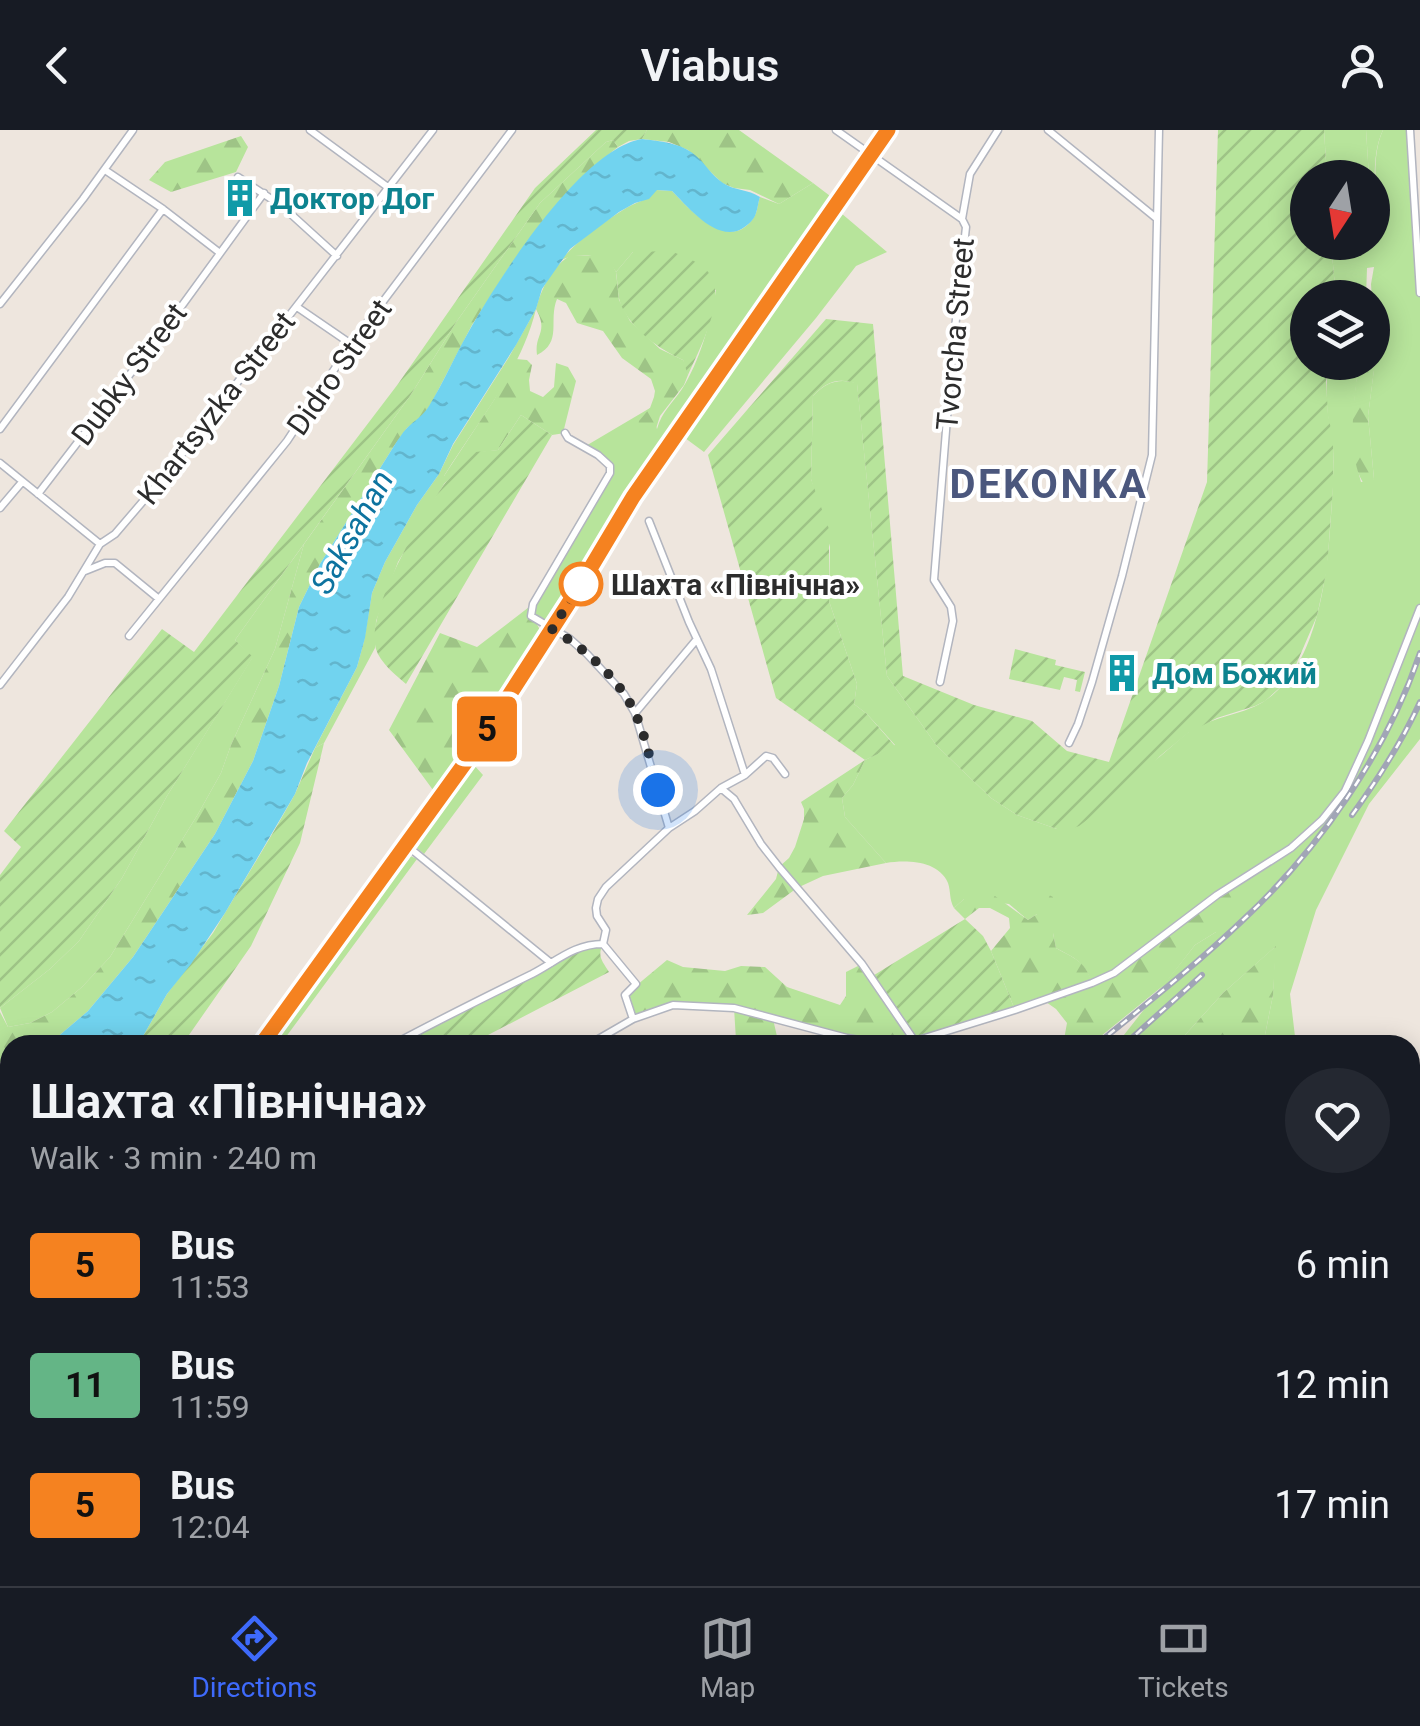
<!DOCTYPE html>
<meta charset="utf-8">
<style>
:root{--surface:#171b24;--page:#242831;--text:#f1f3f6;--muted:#9ea1a6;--line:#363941;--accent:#3e6afb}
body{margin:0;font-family:Roboto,sans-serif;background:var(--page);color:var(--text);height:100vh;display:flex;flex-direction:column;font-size:38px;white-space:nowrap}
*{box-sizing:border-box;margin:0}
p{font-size:32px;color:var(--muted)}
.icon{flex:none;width:55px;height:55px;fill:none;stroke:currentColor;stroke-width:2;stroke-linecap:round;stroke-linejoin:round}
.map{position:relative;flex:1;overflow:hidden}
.side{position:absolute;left:0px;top:905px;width:1420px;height:552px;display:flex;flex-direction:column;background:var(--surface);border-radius:30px 30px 0 0;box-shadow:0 5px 25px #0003}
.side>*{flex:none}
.badge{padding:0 20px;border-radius:8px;font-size:35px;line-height:65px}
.needle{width:65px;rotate:192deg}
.fabs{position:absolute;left:1290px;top:30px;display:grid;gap:20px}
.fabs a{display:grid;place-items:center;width:100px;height:100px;border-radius:50%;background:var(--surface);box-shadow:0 5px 25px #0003;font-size:50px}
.you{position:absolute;width:50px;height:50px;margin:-25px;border:8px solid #fff;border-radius:50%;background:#1a73e8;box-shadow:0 0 0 15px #1a73e833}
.map>.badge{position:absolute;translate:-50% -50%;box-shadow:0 0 0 5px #fff}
.round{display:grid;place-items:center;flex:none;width:105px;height:105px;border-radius:52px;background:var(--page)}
.summary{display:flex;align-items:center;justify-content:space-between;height:170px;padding:0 30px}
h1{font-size:48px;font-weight:600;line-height:75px}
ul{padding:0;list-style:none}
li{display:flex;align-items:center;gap:30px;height:120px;padding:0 30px}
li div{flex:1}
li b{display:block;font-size:38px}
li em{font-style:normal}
li .badge{min-width:110px;font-weight:700;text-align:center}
header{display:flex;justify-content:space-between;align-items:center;height:130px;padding:0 30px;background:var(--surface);font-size:45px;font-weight:600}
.dock{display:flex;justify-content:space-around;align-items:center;height:140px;border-top:2px solid var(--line);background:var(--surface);font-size:28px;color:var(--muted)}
.dock a{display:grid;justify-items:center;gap:5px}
.dock .on{color:var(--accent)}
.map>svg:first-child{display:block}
.grass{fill:#b7e49b}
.forest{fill:url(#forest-firs)}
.garden{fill:url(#garden-furrows)}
.water{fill:url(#water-ripples)}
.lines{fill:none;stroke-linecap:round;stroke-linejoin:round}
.minor-casing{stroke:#b2b5bf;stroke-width:9}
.tertiary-casing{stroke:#b2b5bf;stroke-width:10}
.minor{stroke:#fff;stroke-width:6}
.tertiary{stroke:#fff;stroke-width:8}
.rail-casing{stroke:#a1a5b6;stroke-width:6}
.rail{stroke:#fff;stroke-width:2.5;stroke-dasharray:8;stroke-linecap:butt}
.line-casing{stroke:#fff;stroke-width:22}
.line{stroke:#f58220;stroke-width:15}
.walk{stroke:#2c2c2c;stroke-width:10;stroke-dasharray:0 18}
.stop-dot{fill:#fff;stroke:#f58220;stroke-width:5}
.labels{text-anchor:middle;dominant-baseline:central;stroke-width:8;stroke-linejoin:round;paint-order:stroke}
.culture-label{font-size:30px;font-weight:bold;fill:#0d838f;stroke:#fff;text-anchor:start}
.street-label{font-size:30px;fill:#2c2c2c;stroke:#fff}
.stop-label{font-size:30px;font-weight:bold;fill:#2c2c2c;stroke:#fff;text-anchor:start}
.water-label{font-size:32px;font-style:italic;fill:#0d739f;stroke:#fff}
.district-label{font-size:40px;font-weight:bold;letter-spacing:2.5px;fill:#4b577d;stroke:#fff}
</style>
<header><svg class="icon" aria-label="back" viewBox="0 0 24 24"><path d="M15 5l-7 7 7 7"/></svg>Viabus<svg class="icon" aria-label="person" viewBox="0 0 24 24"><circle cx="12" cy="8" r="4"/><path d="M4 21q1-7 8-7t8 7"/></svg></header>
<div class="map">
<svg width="1420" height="1456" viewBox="0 0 1420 1456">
<defs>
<pattern id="forest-firs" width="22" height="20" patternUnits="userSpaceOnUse" patternTransform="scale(2.5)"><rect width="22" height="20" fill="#b7e49b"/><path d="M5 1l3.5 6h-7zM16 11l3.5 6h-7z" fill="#9ec486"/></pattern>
<pattern id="garden-furrows" width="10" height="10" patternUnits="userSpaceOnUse" patternTransform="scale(2.5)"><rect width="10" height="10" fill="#b7e49b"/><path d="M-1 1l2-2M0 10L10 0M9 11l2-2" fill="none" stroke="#9ec486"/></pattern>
<pattern id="water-ripples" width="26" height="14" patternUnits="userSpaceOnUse" patternTransform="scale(2.5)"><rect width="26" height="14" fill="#71d3ef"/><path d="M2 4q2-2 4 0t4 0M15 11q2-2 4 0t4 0" fill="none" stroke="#62b5cd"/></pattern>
</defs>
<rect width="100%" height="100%" fill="#eee6de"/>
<path class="grass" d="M1324,0H1366L1369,47H1327Z
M1383,0H1410L1420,163V609L1369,674L1316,780L1290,864L1296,915H1263L1273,865L1275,817L1223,863L1176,915H1116L1195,815L1216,802L1220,765C1179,798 1139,830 1092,853C1084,831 1076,829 1056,818L1053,803L1037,784L1028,790L1009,774L964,769L954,778C949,769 951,762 948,753C938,730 906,730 886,733L845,687L842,668L853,655L865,630L895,615L867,584L854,574L857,554L829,471L830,417L811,349L813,266C826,252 838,248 857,253L887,546L937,616L991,668L1017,685L1057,699C1090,676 1124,653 1157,629C1167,621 1176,612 1186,604C1211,586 1240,586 1263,572C1315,540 1326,455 1330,400C1332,372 1334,344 1333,316C1332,306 1329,296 1328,286C1326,268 1326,250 1329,233H1359C1353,273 1350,313 1361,352L1374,349L1368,286L1374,239V200L1371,154L1374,137L1367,138L1366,167H1336L1331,113L1372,112C1383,77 1367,35 1383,0Z
M813,53L838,72L633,367L552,499L531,486L533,474L607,350L610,336L584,317L650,278L657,299C662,281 672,274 682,259C699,233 711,191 716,160L633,122L616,142C606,123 579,122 561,130C577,111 602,93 623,80C635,72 647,71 656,60L672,61C690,80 728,122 752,90C758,83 757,75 760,67L779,74Z
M841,83L887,122L856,136L816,188L704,322L685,308Z
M536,179C521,241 477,293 444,346V354L398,432L376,491L375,518L324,613L315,618L357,537L364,511L372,463L385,432L417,375L439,344L453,315L509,227Z
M304,414L275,519L231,615L221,643L198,684L110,827L82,857L52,882L30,893L8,897L0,878L50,839L79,811L122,748L167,666L252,528L235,510Z
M473,634L483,645L424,724L417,718V712Z
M408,725L417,729L280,915H269Z
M1410,1226H1420V1389L1410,1386Z
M725,1448H983L990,1456H723Z"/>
<path class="forest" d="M647,0H739L813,53L779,74L750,60L734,58L722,53L688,20L669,12L642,9Z
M1366,0H1383C1369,30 1377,69 1377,102L1373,109L1372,48L1369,47Z
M241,6L248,17L236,42L171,62L149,50L165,32Z
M613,10L618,17L593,37L510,136L472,195L432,272L423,286L407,298L394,316L320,434L299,477L279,556L253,631L215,704L133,827L88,881L48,915H10V930L0,932V882L8,897L30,893L52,882L82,857L110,827L198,684L221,643L231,615L275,519L304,414L410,266L457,191L540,73L606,12Z
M572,125L598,126L611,132L616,142L619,170L630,191L660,219L683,230L687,237L688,245L684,255L660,286L654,305L649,308L637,304L639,291L650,278L654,267L655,261L651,249L622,228L603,201L577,193L566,173L557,169C548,191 563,212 537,225C534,204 549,203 536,179C541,159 553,134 572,125Z
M1373,177L1374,240L1368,286L1374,349L1367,357C1345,337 1354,261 1359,233L1372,232Z
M516,229L527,230L532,235L529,250L530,261L543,267L554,257L556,233L568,237L576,251L564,299L565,303L552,305L521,285L498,320L475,323L444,354V346L494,270Z
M533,474L530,481L540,500L490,587L433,660L389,600L440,503L477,517Z
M865,630L853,655L842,668L845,687L886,733L823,746L797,758L763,783L747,785L776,749L779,737L789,728L795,717L804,689V679L801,672Z
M1267,748L1268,755L1216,802L1195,815L1164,855L1090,915H1063L1067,893L1056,879L1046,872L1015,880L991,821L1010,798L1009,788L990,778H979L965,789L954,778L964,769L995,766L1028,790L1037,784L1039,767L1045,763L1053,767V803L1056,818C1075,829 1084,830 1092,852C1116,842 1138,828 1160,813C1194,788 1223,753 1267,748Z
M1276,816L1273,865L1263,915H1176L1223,863Z
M667,830L683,837L725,841L741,836L765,837L787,857L840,875L846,866V842L862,834L915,911L872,912L773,889L779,915H741L736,910L734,878L673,875L633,889L625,865Z
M1410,981L1420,984V1226H1410Z
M1410,1386L1420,1389V1456H990L983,1448H1410Z
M101,1448H238L231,1456H95Z"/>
<path class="garden" d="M596,0H647L642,9L629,11L618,17L613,10L606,12L540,73L457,191L410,266L235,510L253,527L167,666L122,748L79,811L50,839L0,878V745L21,717L4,701L162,499L194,522L398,254L535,58Z
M1218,0H1324L1327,47L1308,48V112L1331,113L1336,167L1308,168V232L1329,233L1326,252L1328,284L1333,310V357L1327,439L1317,486L1295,537L1286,552L1265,571L1255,576L1217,588L1188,603L1160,626L1133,655L1079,696L1068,700L1057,699L1017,685L991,668L937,616L887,546L857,254C838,247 826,252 813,266L811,349L829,399V471L857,554L854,574L867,584L895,616L865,630L776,568L708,325L826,189L873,194L903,546L974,575L1032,591L1067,621L1109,632L1207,352Z
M671,121C684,127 703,132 711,146C726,170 698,222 688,245L683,230C659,219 632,200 621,175C617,165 618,153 616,142L633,122Z
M521,285L552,305L406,554C396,545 380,533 376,519C365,481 421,388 443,356C452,344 464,333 475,322L498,320Z
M1015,519L1056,530L1055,535L1085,542L1080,562L1075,561L1077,550L1064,547L1060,560L1009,549Z
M324,613L300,713L251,816L182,915H138L167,864L213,803L274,701L295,664L315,618Z
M965,789L983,806L991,821L1015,880L915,911L871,847Z
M603,814C597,826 602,831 609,842L469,915H392L571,821Z
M0,988H10V1051L0,1056Z"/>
<path class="water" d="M642,9C660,11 681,13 695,25C705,33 712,46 723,53C735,61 748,59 760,67C758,72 758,78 756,83C755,88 750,93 746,96C720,117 689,78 672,61L657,60L649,69L635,73L619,82L570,119L542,159L536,179L516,215L453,314L439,344L417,375L385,432L372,463L365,508L357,537L307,633L295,664L225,783L191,834L167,864L138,915H48L88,881L133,827L215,704L253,631L279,556L299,477L320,434L394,316C398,310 402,303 407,298C415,290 423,286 429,276C444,252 455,225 469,201C499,148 581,19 642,9Z"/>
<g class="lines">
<g class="minor-casing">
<path id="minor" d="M310,0L389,58
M836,0L962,89L966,97L952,226L934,450L951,477L953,491L940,552
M1048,0L1156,88
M1410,0L1420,163
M105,40L163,79L220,123
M238,47L282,76L337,126
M962,89L970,44L998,0
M0,174L83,69L133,0
M297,177L351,214
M0,299L163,79
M565,303L568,308L598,325L610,336V343L533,474L531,486L570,509L587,524L624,564L635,583L669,698
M0,333L100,414
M38,364L170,192L264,63
M0,378L22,352
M649,391L689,492L711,539L745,645
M85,441L105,433H115L159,469
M129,506L287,311L351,214L512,0
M0,555L68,467L100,414L115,404L168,342L433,0
M635,583L697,509
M1069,613L1078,594L1092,552L1122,446L1152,325L1159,0
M722,659L734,669L761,714L779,737L862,834L914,910
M406,715L551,833
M633,889L625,865L636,854L603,814L606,800L597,786L596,778L598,769L606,757L669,698L695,681L721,658L745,645L766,626L773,628L785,644
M392,915C439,890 485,867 532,844C557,831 574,814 603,814
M588,915L633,889L673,875L734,878L847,908L872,912L915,911L1015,880L1092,853L1114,843L1217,765L1291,718L1322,690L1345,661L1368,611L1420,478
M0,1119L10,1111
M0,1297L10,1306
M216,1456L224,1448
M330,1456L338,1448"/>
</g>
<g class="tertiary-casing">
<path id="tertiary" d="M261,915L470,627L581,454L633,367L888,0
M0,1409L10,1394"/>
</g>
<use href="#minor" class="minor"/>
<use href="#tertiary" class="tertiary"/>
<g class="rail-casing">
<path id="rail" d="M1352,685C1378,649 1402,612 1420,572
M1096,915C1146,874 1197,834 1243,790C1319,719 1387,622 1420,523
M1124,915L1202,845
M494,1456L499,1448
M633,1456L659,1448"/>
</g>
<use href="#rail" class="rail"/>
</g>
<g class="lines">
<g class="line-casing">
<path id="line" d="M261,915L470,626L581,454L633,367L888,0"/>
</g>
<use href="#line" class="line"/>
<path class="walk" d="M581,454L552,499C583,517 620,549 635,583C646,606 651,635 658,660"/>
</g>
<defs>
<g id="building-bare" transform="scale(3)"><path d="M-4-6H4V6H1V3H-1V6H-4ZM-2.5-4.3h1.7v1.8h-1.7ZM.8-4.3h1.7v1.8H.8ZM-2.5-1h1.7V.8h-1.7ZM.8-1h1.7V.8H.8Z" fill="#0f9aa8" stroke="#fff" stroke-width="2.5" paint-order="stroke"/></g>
</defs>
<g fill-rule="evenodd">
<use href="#building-bare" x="240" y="68"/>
<use href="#building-bare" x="1122" y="543"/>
</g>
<circle class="stop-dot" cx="581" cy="454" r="20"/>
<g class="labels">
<g class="culture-label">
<text x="270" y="68">Доктор Дог</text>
<text x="1152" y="543">Дом Божий</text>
</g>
<g class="street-label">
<text transform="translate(955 204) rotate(-85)">Tvorcha Street</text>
<text transform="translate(339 237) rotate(-55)">Didro Street</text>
<text transform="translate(129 244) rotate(-53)">Dubky Street</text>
<text transform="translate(216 278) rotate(-52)">Khartsyzka Street</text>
</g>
<g class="stop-label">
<text x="611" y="454">Шахта «Північна»</text>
</g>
<g class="water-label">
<text transform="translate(352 402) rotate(-61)">Saksahan</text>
</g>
<g class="district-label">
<text x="1049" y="354">DEKONKA</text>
</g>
</g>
</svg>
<div class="fabs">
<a><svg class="needle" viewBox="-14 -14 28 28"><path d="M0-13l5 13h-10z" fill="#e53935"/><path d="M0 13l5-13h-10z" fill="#9ea1a6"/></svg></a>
<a><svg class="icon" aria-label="layers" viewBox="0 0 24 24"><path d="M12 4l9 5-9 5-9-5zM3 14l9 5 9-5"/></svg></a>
</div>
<div class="you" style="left:658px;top:660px"></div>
<b class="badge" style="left:487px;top:599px;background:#f58220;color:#111">5</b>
<section class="side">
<div class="summary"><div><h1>Шахта «Північна»</h1><p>Walk · 3 min · 240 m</p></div><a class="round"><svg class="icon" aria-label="heart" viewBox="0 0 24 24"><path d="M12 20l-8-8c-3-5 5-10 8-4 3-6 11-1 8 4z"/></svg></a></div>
<ul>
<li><span class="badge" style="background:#f58220;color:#111">5</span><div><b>Bus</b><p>11:53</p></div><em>6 min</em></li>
<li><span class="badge" style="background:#64b586;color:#111">11</span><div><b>Bus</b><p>11:59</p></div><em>12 min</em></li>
<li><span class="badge" style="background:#f58220;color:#111">5</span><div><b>Bus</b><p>12:04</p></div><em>17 min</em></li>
</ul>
</section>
</div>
<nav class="dock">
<a class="on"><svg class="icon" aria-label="directions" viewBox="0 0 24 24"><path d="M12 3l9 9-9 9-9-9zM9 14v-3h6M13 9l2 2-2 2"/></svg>Directions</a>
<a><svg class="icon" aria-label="map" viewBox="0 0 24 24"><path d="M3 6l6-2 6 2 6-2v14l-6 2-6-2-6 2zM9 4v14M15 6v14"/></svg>Map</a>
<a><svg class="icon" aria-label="tickets" viewBox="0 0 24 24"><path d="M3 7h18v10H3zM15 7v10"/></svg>Tickets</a>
</nav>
